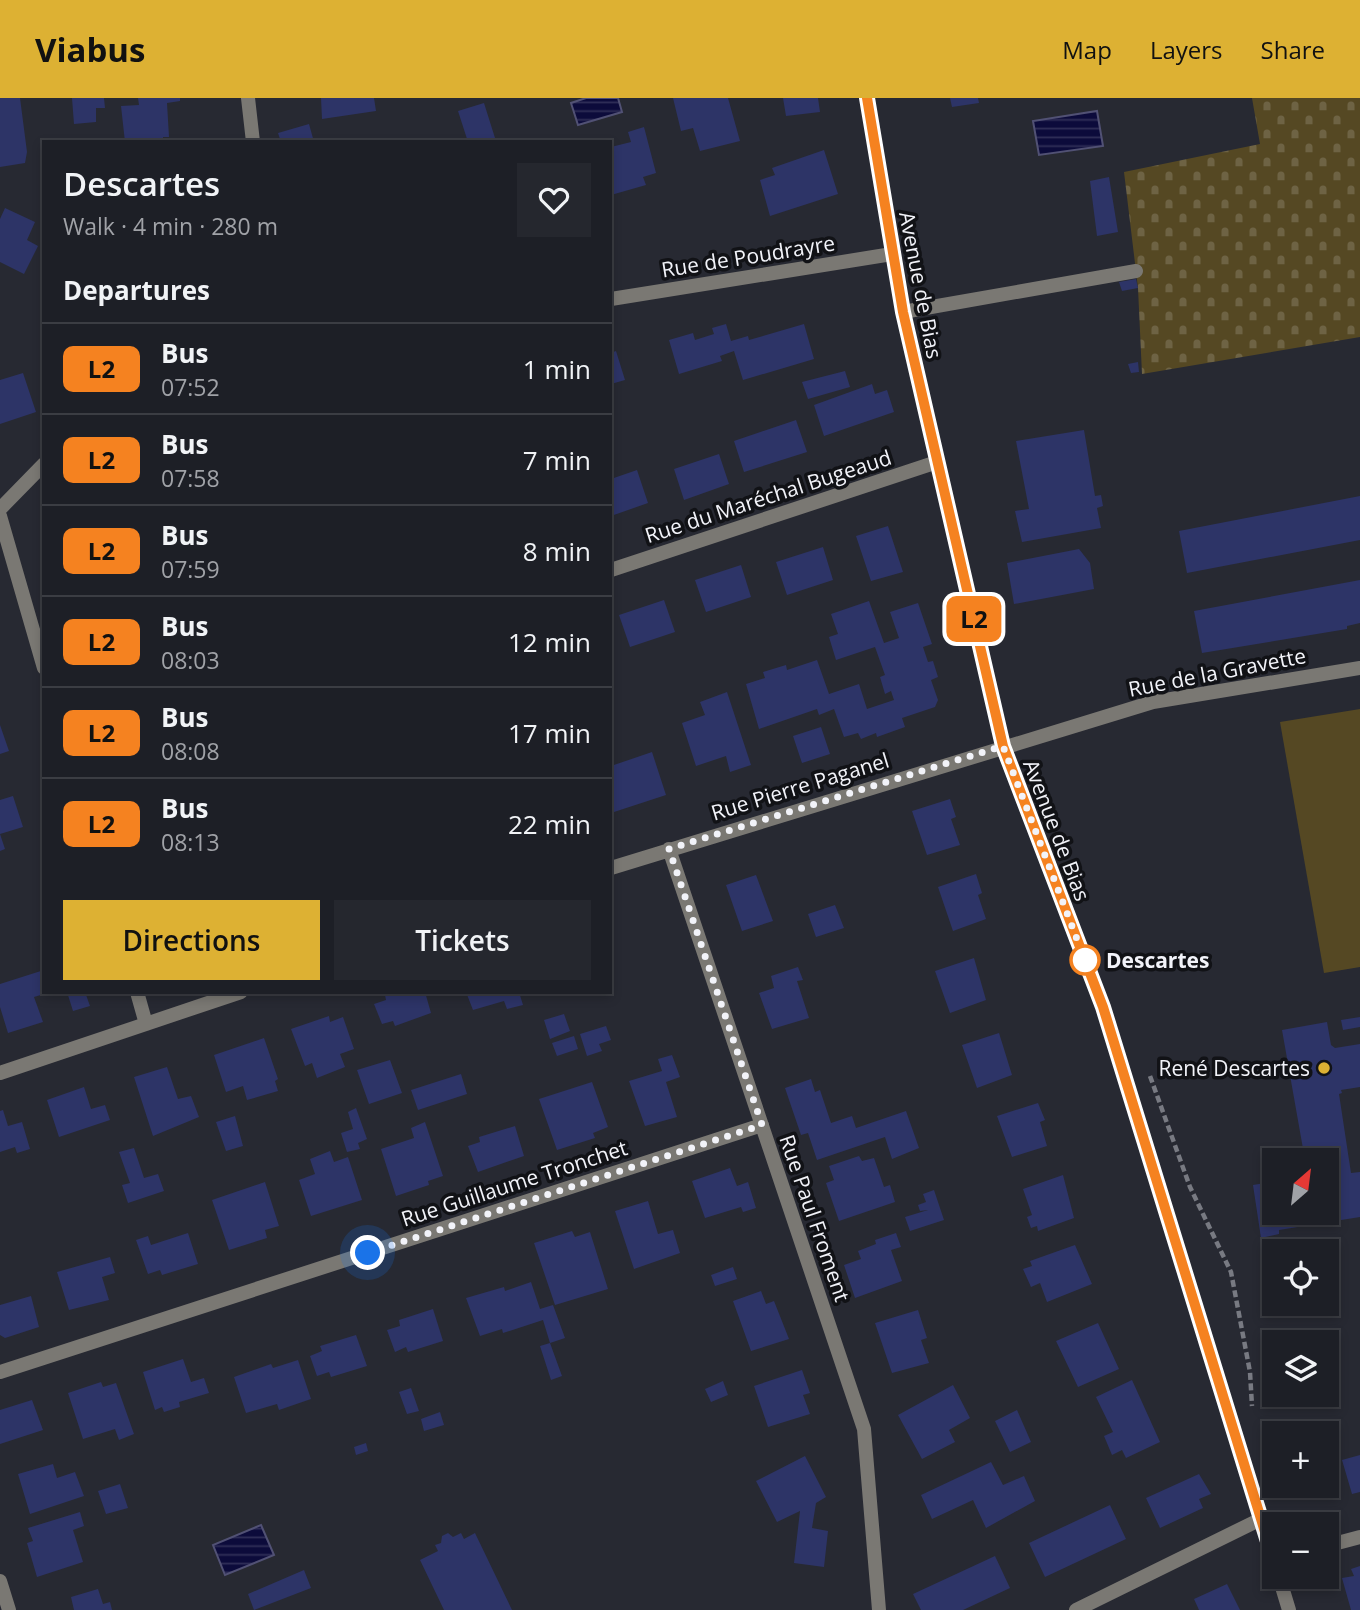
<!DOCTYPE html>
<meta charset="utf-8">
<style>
:root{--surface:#1d1f26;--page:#25272e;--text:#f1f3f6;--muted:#a0a2a7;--line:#3b3d43;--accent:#ddb133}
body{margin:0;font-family:"Open Sans",sans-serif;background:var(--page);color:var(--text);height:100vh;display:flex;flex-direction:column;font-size:26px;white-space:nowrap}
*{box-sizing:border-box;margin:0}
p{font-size:23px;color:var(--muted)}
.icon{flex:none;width:38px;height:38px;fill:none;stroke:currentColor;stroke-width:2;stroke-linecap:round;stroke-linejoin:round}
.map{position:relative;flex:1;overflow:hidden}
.drawer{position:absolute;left:42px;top:42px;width:570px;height:854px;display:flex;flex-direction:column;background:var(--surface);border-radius:0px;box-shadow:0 4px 10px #0003,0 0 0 2px var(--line)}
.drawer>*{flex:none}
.badge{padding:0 14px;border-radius:10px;font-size:24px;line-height:46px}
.needle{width:46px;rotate:28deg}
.buttons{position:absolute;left:1262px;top:1050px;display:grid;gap:14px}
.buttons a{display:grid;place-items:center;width:77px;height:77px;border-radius:0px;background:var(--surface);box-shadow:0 4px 10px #0003,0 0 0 2px var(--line);font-size:35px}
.you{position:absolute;width:35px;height:35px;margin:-18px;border:5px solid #fff;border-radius:50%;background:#1a73e8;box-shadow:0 0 0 10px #1a73e833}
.map>.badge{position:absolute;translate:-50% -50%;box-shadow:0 0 0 4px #fff}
h2{padding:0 21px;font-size:26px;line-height:63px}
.round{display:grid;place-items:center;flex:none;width:74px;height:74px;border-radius:0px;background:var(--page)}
.summary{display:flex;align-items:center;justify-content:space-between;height:119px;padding:0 21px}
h1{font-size:33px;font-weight:600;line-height:52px}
.button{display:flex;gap:14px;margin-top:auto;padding:14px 21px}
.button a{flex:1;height:80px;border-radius:0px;background:var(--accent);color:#111;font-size:28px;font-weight:600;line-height:80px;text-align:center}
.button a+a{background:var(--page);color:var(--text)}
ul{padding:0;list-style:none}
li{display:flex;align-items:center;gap:21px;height:91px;padding:0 21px;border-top:2px solid var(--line)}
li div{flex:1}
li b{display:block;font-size:26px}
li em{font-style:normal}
li .badge{min-width:77px;font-weight:700;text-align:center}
header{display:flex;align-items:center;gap:42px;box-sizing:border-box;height:98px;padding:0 35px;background:var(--accent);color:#111}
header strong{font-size:33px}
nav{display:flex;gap:38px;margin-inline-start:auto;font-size:24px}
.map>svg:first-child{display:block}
.cemetery{fill:url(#cemetery-stones)}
.pitch{fill:#554823}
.water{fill:url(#water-rules);stroke:#515174;stroke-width:2}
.building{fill:#2d3467}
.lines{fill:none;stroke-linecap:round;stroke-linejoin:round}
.path{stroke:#787a82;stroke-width:4.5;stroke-dasharray:7 3.5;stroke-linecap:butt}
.service{stroke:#7a7873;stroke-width:14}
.minor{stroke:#7a7873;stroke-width:14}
.tertiary{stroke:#7a7873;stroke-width:14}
.line-casing{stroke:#fff;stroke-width:16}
.line{stroke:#f58220;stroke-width:10}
.walk{stroke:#f2f3f9;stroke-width:7;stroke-dasharray:0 12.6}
.stop-dot{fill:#fff;stroke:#f58220;stroke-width:3.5}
.poi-dot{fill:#ddb133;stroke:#111216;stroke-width:2.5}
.labels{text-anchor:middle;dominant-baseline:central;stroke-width:7;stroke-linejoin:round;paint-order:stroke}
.street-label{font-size:21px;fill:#f2f3f9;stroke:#111216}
.stop-label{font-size:21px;font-weight:bold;fill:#f2f3f9;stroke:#111216;text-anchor:start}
.poi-label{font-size:21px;fill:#f2f3f9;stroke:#111216;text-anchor:end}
</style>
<header>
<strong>Viabus</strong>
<nav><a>Map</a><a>Layers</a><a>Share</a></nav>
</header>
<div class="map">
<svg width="1360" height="1512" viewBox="0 0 1360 1512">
<defs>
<pattern id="cemetery-stones" width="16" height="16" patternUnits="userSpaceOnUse" patternTransform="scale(1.75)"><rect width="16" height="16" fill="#554823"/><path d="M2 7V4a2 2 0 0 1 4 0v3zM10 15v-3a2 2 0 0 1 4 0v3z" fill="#6e6344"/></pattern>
<pattern id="water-rules" width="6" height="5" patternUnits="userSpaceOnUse" patternTransform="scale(1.75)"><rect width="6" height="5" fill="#0c0b3b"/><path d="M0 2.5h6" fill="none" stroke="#302f58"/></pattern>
</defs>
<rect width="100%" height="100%" fill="#272932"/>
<path class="cemetery" d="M1252,0H1360V239L1142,276L1138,190L1124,74L1260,46Z"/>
<path class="pitch" d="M1360,611V869L1324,875L1280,624Z"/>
<path class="water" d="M586,0H618L622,14L578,27L571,5Z
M1097,13L1103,48L1039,57L1033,23Z
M261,1427L274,1457L225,1477L213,1447Z"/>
<path class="building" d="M0,0H20L27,54L25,65L0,69Z
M72,0H104L105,10H96V24L74,26Z
M138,0H180V3L167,5L169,39H163V44H125L121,8L139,7Z
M321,0H374L376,13L322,21Z
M673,0H728L740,43L700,53L693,30L681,33Z
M783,0H818L820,14L786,18Z
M950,0H978L979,5L952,9Z
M484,5L495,40L468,44L458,13Z
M309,26L314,44H281L278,35Z
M644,29L656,75L643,79L646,87L611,97V49L631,44L628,34Z
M824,52L838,96L770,118L760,82L775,77L772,70Z
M1109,79L1118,134L1097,138L1090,83Z
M5,110L35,124L27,142L38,148L24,176L0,164V121Z
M1136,181L1138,190L1122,193L1119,184Z
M726,226L731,243L748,238L749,242L804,226L814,261L743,282L734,253L720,258L722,263L679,276L669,242L693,235L695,242L714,236L712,230Z
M616,253L625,282L611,286V255Z
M1138,264L1139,274L1131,275L1128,266Z
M845,273L850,289L808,301L802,284Z
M23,275L36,314L0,326V282Z
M872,286L875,296L887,292L894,314L824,338L814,307Z
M796,322L807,354L744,374L734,343Z
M1084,332L1095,398L1101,397L1103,408L1097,410L1101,430L1022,444L1015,413L1029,411L1016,343Z
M719,356L729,386L684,402L674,371Z
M637,372L648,405L611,418V381Z
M1360,398V442L1187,475L1179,433Z
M888,428L903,474L871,483L856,438Z
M823,449L833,482L787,497L776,464Z
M1079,451L1090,465L1094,491L1014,506L1007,465Z
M741,467L751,499L706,514L695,482Z
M1360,482V525L1347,528V531L1202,555L1194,513Z
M664,502L675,534L630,549L619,517Z
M869,503L884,545L899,540L890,514L918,505L932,546L923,549L928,564L933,563L938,579L931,582L938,602L935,609L902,620L905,629L877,639L876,635L861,641L858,635L844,639L834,611L819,617L817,611L759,631L746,586L765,580L763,574L786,567L787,572L817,562L829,596L859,586L867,611L894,602L891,593L885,596L880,579L885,577L875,549L836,562L829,539L838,536L831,516Z
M727,594L751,667L730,674L726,658L696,668L682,625L705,617L700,604Z
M0,627L9,653L0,656Z
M821,629L830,656L802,665L793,638Z
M652,654L666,697L614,714L611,702V668Z
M13,698L23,729L0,736L5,751L0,753V702Z
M950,701L956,719L951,721L960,747L927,757L912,713Z
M976,776L982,795L978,797L986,821L953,833L938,789Z
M756,777L773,823L742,833L726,787Z
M835,807L844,830L816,839L808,816Z
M974,860L986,902L950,915L935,873Z
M798,869L803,882L797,883L809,920L772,931L759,895L774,890L771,878Z
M44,872V896L34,899L43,924L8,935L0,909V886Z
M67,894H85L90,908L73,913Z
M393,894H425L431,915L395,928L393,923L382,926L374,906L386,902L385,897Z
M466,894H519L523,907L507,911L504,903L473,912Z
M564,916L570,933L550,941L544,922Z
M329,918L330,924L343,919L354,951L340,956L345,969L317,980L312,965L305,968L291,931Z
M1360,919V929L1343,932L1341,922Z
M1327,924L1331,947L1335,950L1360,946V989L1341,992L1342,995L1339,996L1351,1075L1360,1074V1119L1279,1132V1136L1261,1140L1253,1087L1271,1084L1274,1088V1115H1326V1062H1305L1282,932Z
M606,928L611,942L599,946L602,953L587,958L580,936Z
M999,935L1012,977L977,990L962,947Z
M574,938L578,951L557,958L552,945Z
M264,940L278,981L275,983L278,993L247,1002L243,988L226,994L214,957Z
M672,957L680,979L666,984L677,1019L645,1028L629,983L662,973L658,961Z
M390,962L402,995L369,1006L357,972Z
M167,969L178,1001L191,998L199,1019L153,1038L134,979Z
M461,976L467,996L418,1012L411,992Z
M811,981L815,994L820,992L831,1025L852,1018L856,1030L906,1013L919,1050L892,1061L885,1039L817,1062L808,1035L801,1037L785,990Z
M592,984L608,1029L593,1035L595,1040L557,1052L539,1001Z
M84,989L91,1011L105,1007L110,1022L59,1039L47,1002Z
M1038,1005L1045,1022L1040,1024L1047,1048L1012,1059L997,1018Z
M356,1010L367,1041L358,1045L360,1051L347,1054L341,1035L353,1031L348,1014Z
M3,1012L8,1028L22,1024L30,1051L17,1055L15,1049L0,1054V1013Z
M235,1018L243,1048L226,1053L216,1024Z
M425,1024L443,1078L428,1083L429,1087L396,1098L381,1051L414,1040L411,1030Z
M515,1028L524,1058L478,1074L468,1048L480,1044L479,1039Z
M134,1050L144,1080L158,1076L164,1093L128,1105L122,1087L130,1085L119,1054Z
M330,1053L334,1064L348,1059L362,1102L311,1118L299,1082L315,1076L310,1061Z
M859,1058L862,1063L874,1060L884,1089L890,1087L895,1104L839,1123L826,1085L834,1082L829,1068Z
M730,1070L737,1088L748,1084L756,1110L743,1114L741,1109L705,1120L692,1083Z
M1063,1077L1074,1120L1038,1133L1037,1128L1031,1130L1027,1119L1032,1117L1023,1091Z
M265,1084L279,1128L265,1132L267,1140L229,1152L212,1102Z
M934,1092L944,1122L910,1133L905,1119L928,1112L920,1113L918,1107L926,1104L923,1096Z
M648,1103L658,1136L673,1132L680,1155L634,1171L615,1113Z
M572,1133L575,1139L590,1134L608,1191L555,1207L534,1145Z
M188,1135L198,1166L162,1177L160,1172L148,1176L136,1142L148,1138L151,1147Z
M896,1135L901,1149L891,1152L902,1183L855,1200L844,1167L861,1161L858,1153L876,1146L875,1142Z
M1075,1147L1092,1186L1047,1204L1040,1185L1031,1189L1023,1171L1032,1168L1030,1163Z
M110,1159L115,1175L102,1179L109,1202L69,1212L57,1174Z
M733,1169L737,1181L715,1188L711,1177Z
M531,1184L540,1211L553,1207L565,1240L550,1245L543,1222L503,1235L502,1231L480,1238L466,1200L504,1189L505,1193Z
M761,1193L766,1206L774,1203L789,1241L751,1253L733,1203Z
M31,1198L39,1229L5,1240L0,1237V1207Z
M433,1211L443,1243L408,1254L406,1249L395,1254L387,1232L400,1228L399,1222Z
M918,1212L927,1240L921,1242L929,1265L892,1275L875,1225Z
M1098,1225L1119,1271L1078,1289L1056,1243Z
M356,1237L367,1268L331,1279L329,1274L317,1278L310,1258L322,1253L320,1248Z
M550,1245L562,1278L551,1282L540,1248Z
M183,1261L191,1284L204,1280L209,1295L179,1304L180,1309L164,1314L162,1309L155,1312L143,1274Z
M298,1262L311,1301L279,1312L277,1306L246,1315L234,1279L271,1266L273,1270Z
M802,1272L810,1295L803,1297L810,1316L768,1329L754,1288Z
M1132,1282L1160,1344L1126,1360L1122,1352L1112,1357L1104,1338L1113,1334L1096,1299Z
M723,1283L728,1297L711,1304L705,1291Z
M101,1284L103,1289L116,1285L134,1336L119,1342L115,1331L83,1341L68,1295Z
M953,1287L970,1320L949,1332L955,1344L922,1361L898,1317Z
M411,1290L419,1313L407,1316L399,1294Z
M32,1302L43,1332L0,1346V1312Z
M1017,1312L1031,1344L1010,1354L995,1323Z
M440,1314L444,1327L424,1333L421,1321Z
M366,1345L368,1353L356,1357L354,1349Z
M1360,1357V1394L1352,1396L1342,1362Z
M805,1358L826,1399L816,1405L812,1430L828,1433L824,1469L794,1465L800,1413L777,1424L756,1383Z
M991,1364L1003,1387L1024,1378L1035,1403L986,1430L973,1402L932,1421L921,1397Z
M53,1366L57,1380L75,1374L84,1398L30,1416L18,1376Z
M1199,1376L1211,1396L1199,1401L1203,1410L1160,1430L1146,1400Z
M120,1386L128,1410L106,1416L98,1393Z
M1110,1407L1126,1441L1045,1479L1029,1445Z
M80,1414L84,1428L73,1432L83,1464L37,1479L27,1445L33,1443L28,1430Z
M448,1435L453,1439L461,1435L464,1441L475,1435L512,1512H444L420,1462L438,1453L435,1447L441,1445L442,1438Z
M995,1458L1010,1490L963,1512H921L913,1496Z
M1360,1468V1512H1351L1342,1480L1354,1478L1351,1471Z
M304,1472L311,1490L254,1512L248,1496Z
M1227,1486L1240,1512H1199L1194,1501Z
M98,1491L103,1506L110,1504L112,1512H74L71,1499Z"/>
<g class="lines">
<path class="path" d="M1150,978L1190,1089L1231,1174L1250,1274L1252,1308"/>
<path class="service" d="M903,214L1136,173"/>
<path class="minor" d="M248,0L253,44
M611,201L892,156
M0,411L44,366
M0,418L44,570
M611,472L937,364
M669,751L864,1331L879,1512
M611,770L1153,604L1360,570
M137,894L146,926
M0,975L241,894
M0,1274L762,1027
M1326,1448L1360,1439
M0,1483L9,1512
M1076,1512L1261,1421"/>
<path class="tertiary" d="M867,0L903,214L1003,648L1103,909L1274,1462
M1279,1479L1289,1512"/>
</g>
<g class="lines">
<g class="line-casing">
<path id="line" d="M867,0L903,214L1003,648L1103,909L1274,1463"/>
</g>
<use href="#line" class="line"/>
<path class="walk" d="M368,1155L762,1027L669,751L1003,648L1085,862"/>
</g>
<circle class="stop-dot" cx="1085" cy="862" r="14"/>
<circle class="poi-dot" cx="1324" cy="970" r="7"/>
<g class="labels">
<g class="street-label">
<text transform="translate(748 158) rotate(-9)">Rue de Poudrayre</text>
<text transform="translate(921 187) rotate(79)">Avenue de Bias</text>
<text transform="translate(768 398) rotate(-18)">Rue du Maréchal Bugeaud</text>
<text transform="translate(1217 574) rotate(-11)">Rue de la Gravette</text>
<text transform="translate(800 688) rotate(-17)">Rue Pierre Paganel</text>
<text transform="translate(1057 732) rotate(69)">Avenue de Bias</text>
<text transform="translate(514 1085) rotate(-18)">Rue Guillaume Tronchet</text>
<text transform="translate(815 1120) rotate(71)">Rue Paul Froment</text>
</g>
<g class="stop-label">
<text x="1106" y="862">Descartes</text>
</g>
<g class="poi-label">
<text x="1310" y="970">René Descartes</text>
</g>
</g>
</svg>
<div class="buttons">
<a><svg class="needle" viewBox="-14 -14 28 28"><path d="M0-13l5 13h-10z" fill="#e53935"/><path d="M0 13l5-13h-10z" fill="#a0a2a7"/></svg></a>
<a><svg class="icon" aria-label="locate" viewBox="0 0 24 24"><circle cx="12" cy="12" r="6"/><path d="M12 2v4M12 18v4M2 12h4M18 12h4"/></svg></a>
<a><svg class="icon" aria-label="layers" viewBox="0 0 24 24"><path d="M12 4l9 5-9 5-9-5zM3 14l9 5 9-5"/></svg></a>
<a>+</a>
<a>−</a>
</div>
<div class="you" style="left:368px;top:1155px"></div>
<b class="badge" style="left:974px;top:521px;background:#f58220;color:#111">L2</b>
<section class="drawer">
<div class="summary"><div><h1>Descartes</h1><p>Walk · 4 min · 280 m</p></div><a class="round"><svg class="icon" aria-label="heart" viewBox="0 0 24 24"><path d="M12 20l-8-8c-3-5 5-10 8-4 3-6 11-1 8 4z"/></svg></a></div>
<h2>Departures</h2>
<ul>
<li><span class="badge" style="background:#f58220;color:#111">L2</span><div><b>Bus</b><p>07:52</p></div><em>1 min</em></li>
<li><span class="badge" style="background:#f58220;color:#111">L2</span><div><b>Bus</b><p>07:58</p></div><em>7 min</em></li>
<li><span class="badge" style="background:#f58220;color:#111">L2</span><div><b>Bus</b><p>07:59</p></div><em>8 min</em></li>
<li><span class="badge" style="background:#f58220;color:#111">L2</span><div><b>Bus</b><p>08:03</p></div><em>12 min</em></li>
<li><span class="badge" style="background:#f58220;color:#111">L2</span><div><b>Bus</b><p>08:08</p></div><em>17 min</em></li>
<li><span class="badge" style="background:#f58220;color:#111">L2</span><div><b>Bus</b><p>08:13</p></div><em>22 min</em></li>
</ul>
<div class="button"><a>Directions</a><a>Tickets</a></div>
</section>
</div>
